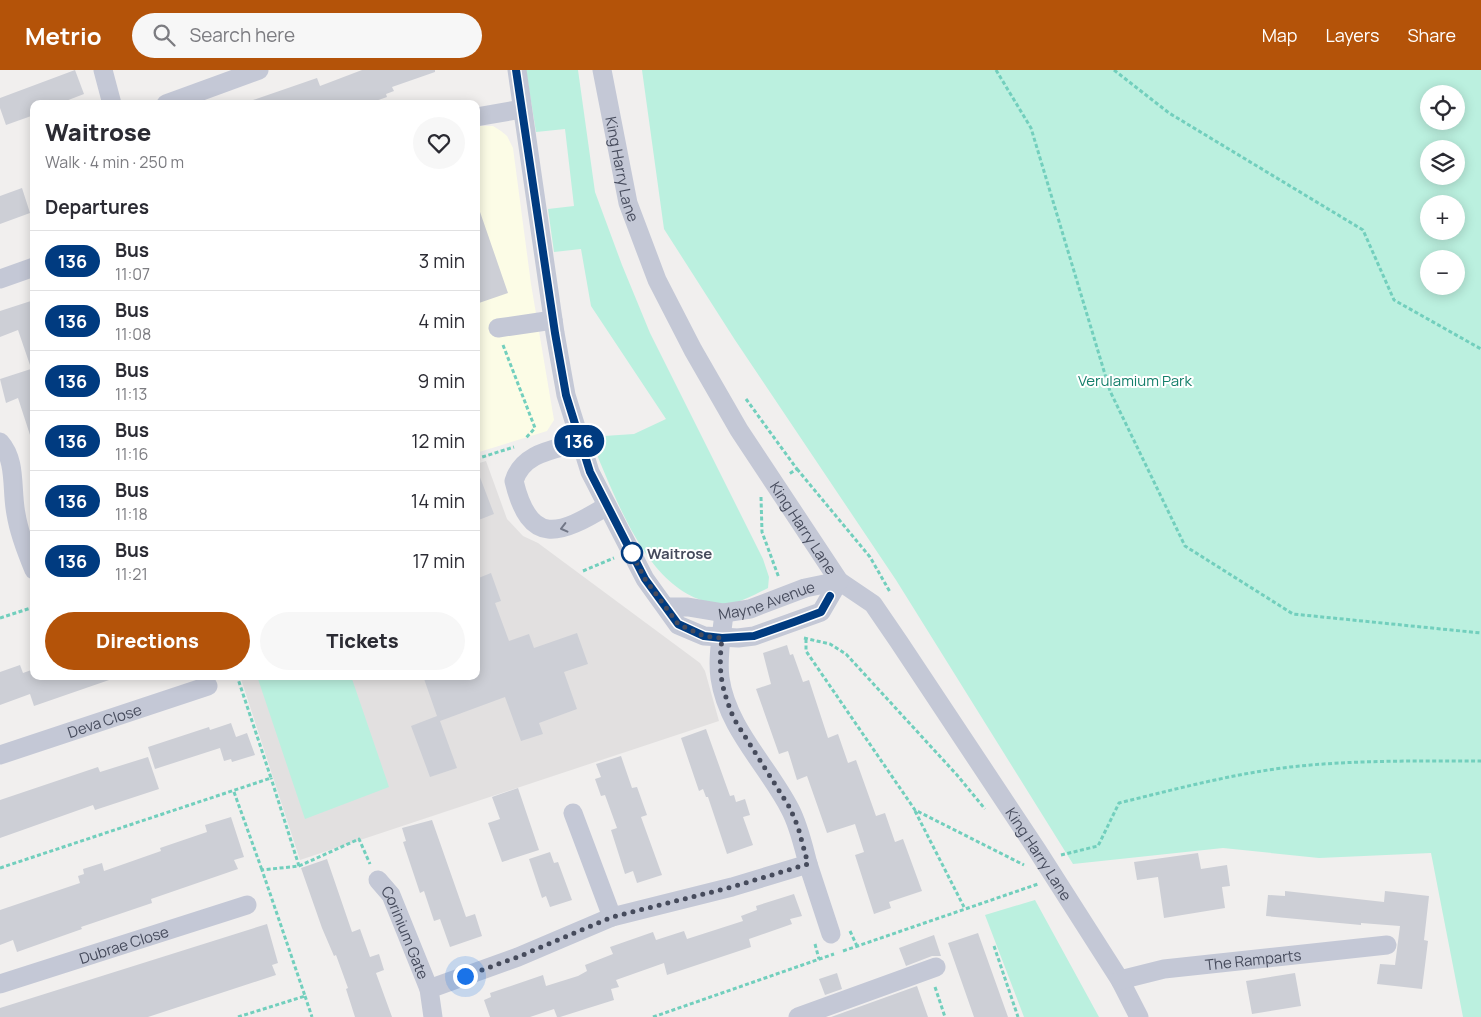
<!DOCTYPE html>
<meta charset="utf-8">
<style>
:root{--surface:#fff;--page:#f7f7f7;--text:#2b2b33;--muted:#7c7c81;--line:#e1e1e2;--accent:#b45309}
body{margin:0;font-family:Manrope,sans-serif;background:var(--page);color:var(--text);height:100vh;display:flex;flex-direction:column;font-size:19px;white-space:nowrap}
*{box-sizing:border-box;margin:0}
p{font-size:16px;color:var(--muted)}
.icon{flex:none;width:28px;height:28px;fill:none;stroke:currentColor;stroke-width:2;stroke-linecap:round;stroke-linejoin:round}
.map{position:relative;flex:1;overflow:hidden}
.details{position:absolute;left:30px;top:30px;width:450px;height:580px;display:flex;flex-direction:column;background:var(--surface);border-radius:10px;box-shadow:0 2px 12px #0003}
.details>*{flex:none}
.badge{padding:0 10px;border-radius:16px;font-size:18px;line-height:32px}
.fabs{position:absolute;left:1420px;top:15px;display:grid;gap:10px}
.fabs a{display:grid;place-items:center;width:45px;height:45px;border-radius:50%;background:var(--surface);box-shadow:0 2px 12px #0003;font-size:25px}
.you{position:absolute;width:25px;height:25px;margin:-12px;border:4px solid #fff;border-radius:50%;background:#1a73e8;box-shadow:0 0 0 8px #1a73e833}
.map>.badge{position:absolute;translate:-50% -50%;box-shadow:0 0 0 2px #fff}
h2{padding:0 15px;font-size:19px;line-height:45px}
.round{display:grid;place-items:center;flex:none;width:52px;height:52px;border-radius:26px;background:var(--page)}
.overview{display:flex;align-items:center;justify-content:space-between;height:85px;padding:0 15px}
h1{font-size:24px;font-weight:800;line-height:38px}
.cta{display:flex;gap:10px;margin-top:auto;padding:10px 15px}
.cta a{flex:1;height:58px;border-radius:30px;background:var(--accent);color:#fff;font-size:20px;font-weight:800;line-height:58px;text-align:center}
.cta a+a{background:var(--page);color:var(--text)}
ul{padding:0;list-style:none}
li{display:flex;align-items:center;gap:15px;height:60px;padding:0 15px;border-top:1px solid var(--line)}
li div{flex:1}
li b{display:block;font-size:19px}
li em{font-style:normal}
li .badge{min-width:55px;font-weight:700;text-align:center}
header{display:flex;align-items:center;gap:30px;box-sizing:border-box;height:70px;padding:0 25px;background:var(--accent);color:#fff}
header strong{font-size:24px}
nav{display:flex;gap:28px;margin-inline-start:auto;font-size:18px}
.search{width:350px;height:45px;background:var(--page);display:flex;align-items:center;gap:12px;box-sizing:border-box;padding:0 18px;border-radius:28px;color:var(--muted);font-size:19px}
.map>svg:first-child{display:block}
.commercial{fill:#fcfce6}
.education{fill:#e2e0e0}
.green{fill:#bbf0df;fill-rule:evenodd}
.building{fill:#cdcfd6}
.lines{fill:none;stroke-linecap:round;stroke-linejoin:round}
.path{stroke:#72cfbd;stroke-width:3;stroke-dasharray:4 2.5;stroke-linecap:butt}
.minor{stroke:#c4c8d6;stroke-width:19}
.oneway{stroke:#727787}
.line-casing{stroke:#fff;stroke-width:11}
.line{stroke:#003b80;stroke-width:8}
.walk{stroke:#464b5c;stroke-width:5;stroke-dasharray:0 9}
.stop-dot{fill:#fff;stroke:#003b80;stroke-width:2.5}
.labels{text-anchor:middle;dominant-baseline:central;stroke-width:4;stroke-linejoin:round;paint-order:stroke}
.street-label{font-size:15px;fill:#464b5c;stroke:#fff}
.park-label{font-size:15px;fill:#147f6a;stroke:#fff}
.stop-label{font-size:15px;font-weight:bold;fill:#464b5c;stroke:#fff;text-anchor:start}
</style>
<header>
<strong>Metrio</strong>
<div class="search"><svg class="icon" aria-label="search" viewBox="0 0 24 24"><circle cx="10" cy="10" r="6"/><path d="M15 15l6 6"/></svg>Search here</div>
<nav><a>Map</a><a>Layers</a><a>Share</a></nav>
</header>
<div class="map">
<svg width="1481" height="947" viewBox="0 0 1481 947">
<rect width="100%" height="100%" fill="#f1efee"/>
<path class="commercial" d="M479,56H493L501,61L507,66L513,78L531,214L554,350L547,361L476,383V57Z"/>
<path class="education" d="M486,391L507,449L523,466L538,473L700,593L705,601L719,651L300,790L240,606H476V394Z"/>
<path class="green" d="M526,0H578L595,122L622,195L650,263L763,489L769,507L768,518C756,524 738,534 725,534C648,533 616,425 589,367L634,364L666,349L591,236L581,179L554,182L548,139L574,136L565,59L536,62Z
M642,0H1481V947H1463L1431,783L1319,788L1223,778L1073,794L896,510L735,270L664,159ZM1429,24H1456V51H1429ZM1429,79H1456V106H1429ZM1429,134H1456V161H1429ZM1429,189H1456V216H1429Z
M257,606H351L389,717L305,749Z
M1035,830L1099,947H1024L985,845Z"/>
<path class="building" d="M75,0L84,24L58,34H34V45L6,55L0,38V28Z
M362,0H435V2L392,17L394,21L386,24L387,27L367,34H250V31L317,8L320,16Z
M22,118L30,143L0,154V126Z
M476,139H479L508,223L476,234Z
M34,230V297L31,298L18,260L0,267V241Z
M34,298V367L31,368L18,328L6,333L0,309Z
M478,402L494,444L476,451V403Z
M491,503L501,531L495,533L509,571L529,564L534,578L577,563L588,594L564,602L577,639L539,653L543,664L521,671L505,627L440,651L457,698L430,707L411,656L437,646L423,606H476V509Z
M787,575L790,585L793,584L803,612L809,610L828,668L838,664L848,693L856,690L876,746L885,743L895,772L903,769L922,821L889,832L891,838L874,844L855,785L864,782L855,754L827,763L807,706L797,710L788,681L779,684L756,619L771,614L763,583Z
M20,595L23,603L34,599V606H111L112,609L34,636L30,624L0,635V602Z
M231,653L236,667L247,663L255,685L232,692L231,689L224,691L220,678L155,699L148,677L209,657L210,660Z
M706,659L730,726L734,725L736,732L745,729L750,745L743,747L753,775L727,784L708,727H706L703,719L699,721L681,668Z
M621,686L632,718L637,717L647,745L641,747L662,805L637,813L633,801L625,804L611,760L617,758L605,725L601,726L595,709L601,707L596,694Z
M148,687L159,719L95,740L93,735L0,768V730L98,697L100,702Z
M518,718L539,780L502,792L488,753L500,749L492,727Z
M231,747L244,787L234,790L238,799L151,829L152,833L81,857L82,859L17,882L13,870L0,875V840L80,813L78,806L84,804L83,799L102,793L104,801L161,781L160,778L207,762L205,755Z
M432,750L466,847L475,844L482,866L450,877L440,849L434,851L424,821L420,823L403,772L406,771L402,758Z
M550,782L554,793L558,792L572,830L550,837L546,826L542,828L529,789Z
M1198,783L1201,799L1227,795L1230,816L1222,817L1225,838L1164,848L1158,807L1137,810L1134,792Z
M327,789L352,862L360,859L370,887L379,884L384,900L376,903L392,947H355L346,919L348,918L336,885L334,886L322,858L301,798Z
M1285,821L1384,832L1385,821L1429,826L1424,870L1428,871L1422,919L1377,914L1380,894L1395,895L1400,856L1361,853V855L1266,846L1268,825L1285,826Z
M794,824L802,846L790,849L792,854L749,869L751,877L667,905L664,893L616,910L619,917L611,919L614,930L560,947H557L554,939L530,947H490L484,930L491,927L490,923L543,905L546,916L578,906L587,901L585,895L613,884L610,877L653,862L656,870L684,861L687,869L743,851L741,846L757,840L756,836Z
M267,854L278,893L272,895L276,905L148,947H0V938Z
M978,863L1008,947H974L948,873Z
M934,865L941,886H932L906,896L899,878Z
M837,903L842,919L825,925L819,909Z
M1295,903L1301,936L1252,944L1246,911Z
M917,916L928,947H831Z"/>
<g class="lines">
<path class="path" d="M996,0L1031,58L1110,321L1185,476L1293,544L1481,563
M1114,0L1169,43L1363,160L1394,230L1481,279
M503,275L535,358L525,369
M746,329L797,399L789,404
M476,389L514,377
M797,399L870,487L890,522
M761,427L762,462L779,508
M583,501L614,488
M0,548L34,537
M804,568L830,574L846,584L957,705L985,739
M806,569V581L915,740L1024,795
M234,722L262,800
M915,741L964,837
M1061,785L1098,776L1119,733C1176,719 1232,704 1290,697C1353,690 1418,691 1481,691
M299,796L359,769L370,794
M0,798L271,708L237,606
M850,861L857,876
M815,874L819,889
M994,876L1018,947
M843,881L1038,814
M935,917L945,947
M305,926L312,947
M238,947L305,926L262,800L299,796L271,708
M653,947L834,884"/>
<g class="minor">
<path d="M103,0L112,34"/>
<path d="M517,0L555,263L566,325L590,402L645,509L678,555L704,566L738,568L754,566L821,542L839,511"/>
<path id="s1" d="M602,0L628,133L657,210L693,280L739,360L839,511L873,534L899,572L1037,780L1120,910L1139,947"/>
<path d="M166,34L259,0"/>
<path d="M476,47L522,39"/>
<path d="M0,209L34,197"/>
<path d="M498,258L553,250"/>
<path d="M0,372C17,391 11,420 16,444C19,463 26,481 34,500"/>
<path d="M580,372C554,380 523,382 514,411C530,477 559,465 607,436"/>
<path id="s2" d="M667,537H688L724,543L750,539L805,518L839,511"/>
<path id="s3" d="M0,685L208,616"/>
<path d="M573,743L612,847"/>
<path d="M808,794L831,864"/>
<path id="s4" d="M378,810L391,825L429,919"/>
<path id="s5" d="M1120,910L1164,899L1387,875"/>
<path id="s6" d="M0,914L247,835"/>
<path d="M433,947L429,919L518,887L612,847L732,817L808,794C803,775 799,756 790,739C768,696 727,658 720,608C717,587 722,564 724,543"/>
<path d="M798,947L936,897"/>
</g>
</g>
<defs><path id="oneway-chevron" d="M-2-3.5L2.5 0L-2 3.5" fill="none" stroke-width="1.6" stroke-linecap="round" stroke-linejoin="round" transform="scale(1.25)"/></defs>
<use class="oneway" href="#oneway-chevron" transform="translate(564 458) rotate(166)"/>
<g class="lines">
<g class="line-casing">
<path id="line" d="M516,0L555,263L566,325L590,402L645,509L678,554L704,566L722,568L754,566L794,552L821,542L830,526"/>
</g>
<use href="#line" class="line"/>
<path class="walk" d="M465,906L518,887L612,847L732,817L808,794L798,757L790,738L734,649C721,617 718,602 722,568L704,566L678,554L645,509L630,480L632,483"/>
</g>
<circle class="stop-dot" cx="632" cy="483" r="10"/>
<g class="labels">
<g class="street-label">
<text stroke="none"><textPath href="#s1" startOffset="101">King Harry Lane</textPath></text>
<text stroke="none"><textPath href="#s1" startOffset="506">King Harry Lane</textPath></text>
<text stroke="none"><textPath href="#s2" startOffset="102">Mayne Avenue</textPath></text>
<text stroke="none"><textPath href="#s3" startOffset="110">Deva Close</textPath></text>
<text stroke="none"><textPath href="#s1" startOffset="911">King Harry Lane</textPath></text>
<text stroke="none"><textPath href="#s4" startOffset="60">Corinium Gate</textPath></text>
<text stroke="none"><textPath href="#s6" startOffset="130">Dubrae Close</textPath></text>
<text stroke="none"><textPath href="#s5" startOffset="135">The Ramparts</textPath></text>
</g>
<g class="park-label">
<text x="1135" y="310">Verulamium Park</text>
</g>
<g class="stop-label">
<text x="647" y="483">Waitrose</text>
</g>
</g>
</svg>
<div class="fabs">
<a><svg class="icon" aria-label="locate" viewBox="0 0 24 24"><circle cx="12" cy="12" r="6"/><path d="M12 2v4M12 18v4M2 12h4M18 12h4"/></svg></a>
<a><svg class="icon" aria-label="layers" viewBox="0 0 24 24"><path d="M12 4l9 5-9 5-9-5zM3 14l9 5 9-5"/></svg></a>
<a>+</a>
<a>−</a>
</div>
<div class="you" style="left:465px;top:906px"></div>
<b class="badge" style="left:579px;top:371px;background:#003b80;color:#fff">136</b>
<section class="details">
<div class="overview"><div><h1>Waitrose</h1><p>Walk · 4 min · 250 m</p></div><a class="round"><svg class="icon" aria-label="heart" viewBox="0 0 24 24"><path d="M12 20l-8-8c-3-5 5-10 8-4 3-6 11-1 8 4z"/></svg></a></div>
<h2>Departures</h2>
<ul>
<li><span class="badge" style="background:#003b80;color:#fff">136</span><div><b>Bus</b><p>11:07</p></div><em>3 min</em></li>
<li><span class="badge" style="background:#003b80;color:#fff">136</span><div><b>Bus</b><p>11:08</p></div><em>4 min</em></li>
<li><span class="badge" style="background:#003b80;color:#fff">136</span><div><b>Bus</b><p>11:13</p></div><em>9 min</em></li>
<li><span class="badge" style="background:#003b80;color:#fff">136</span><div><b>Bus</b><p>11:16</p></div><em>12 min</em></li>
<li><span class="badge" style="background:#003b80;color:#fff">136</span><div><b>Bus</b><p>11:18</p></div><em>14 min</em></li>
<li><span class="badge" style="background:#003b80;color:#fff">136</span><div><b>Bus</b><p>11:21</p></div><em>17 min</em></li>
</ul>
<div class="cta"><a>Directions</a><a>Tickets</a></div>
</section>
</div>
